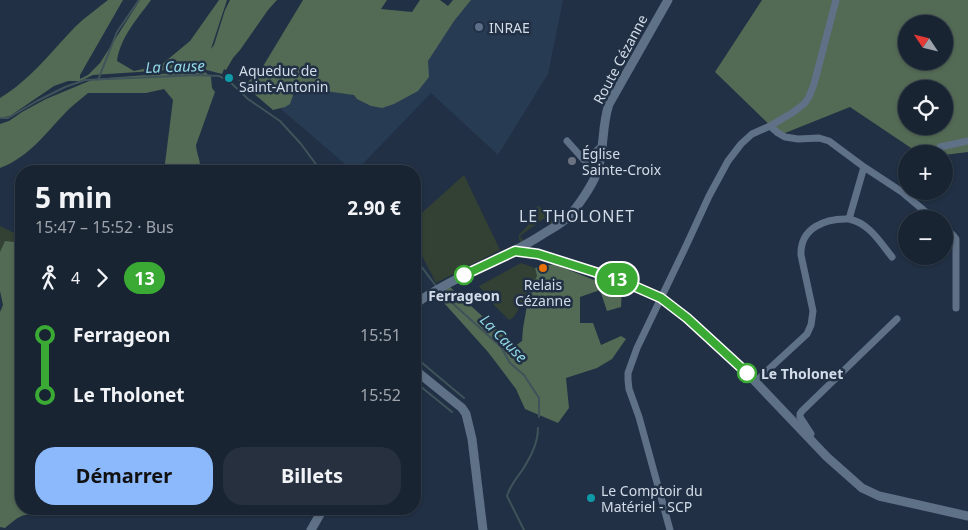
<!DOCTYPE html>
<html lang="fr">
<meta charset="utf-8">
<style>
:root{--surface:#192433;--page:#26303f;--text:#f1f3f6;--muted:#9fa4ac;--line:#37414e;--accent:#8bb9fc}
body{margin:0;font-family:"Noto Sans",sans-serif;background:var(--page);color:var(--text);height:100vh;display:flex;flex-direction:column;font-size:19px;white-space:nowrap}
*{box-sizing:border-box;margin:0}
p{font-size:16px;color:var(--muted)}
.icon{flex:none;width:28px;height:28px;fill:none;stroke:currentColor;stroke-width:2;stroke-linecap:round;stroke-linejoin:round}
.map{position:relative;flex:1;overflow:hidden}
.panel{position:absolute;left:15px;top:165px;width:406px;height:350px;display:flex;flex-direction:column;background:var(--surface);border-radius:20px;box-shadow:0 1px 4px #0004,0 0 0 1px var(--line)}
.panel>*{flex:none}
.badge{padding:0 10px;border-radius:16px;font-size:18px;line-height:32px}
.needle{width:32px;rotate:305deg}
.tools{position:absolute;left:898px;top:15px;display:grid;gap:10px}
.tools a{display:grid;place-items:center;width:55px;height:55px;border-radius:50%;background:var(--surface);box-shadow:0 1px 4px #0004,0 0 0 1px var(--line);font-size:25px}
.map>.badge{position:absolute;translate:-50% -50%;box-shadow:0 0 0 2px #fff}
.legs{display:flex;align-items:center;gap:8px;height:55px;padding:0 20px;font-size:16px}
.legs p{margin-inline-start:auto}
.overview{display:flex;align-items:center;justify-content:space-between;height:85px;padding:0 20px}
h1{font-size:28px;font-weight:700;line-height:38px}
.button{display:flex;gap:10px;margin-top:auto;padding:10px 20px}
.button a{flex:1;height:58px;border-radius:20px;background:var(--accent);color:#111;font-size:20px;font-weight:700;line-height:58px;text-align:center}
.button a+a{background:var(--page);color:var(--text)}
ul{padding:0 20px;list-style:none}
li{display:flex;align-items:center;gap:18px;height:60px;font-size:19px}
li i{display:grid;place-items:center;width:8px;height:100%;margin:0 6px;background:currentColor}
li i::after{content:'';width:12px;height:12px;margin:-6px;border:4px solid;border-radius:50%;background:var(--surface)}
li p{margin-inline-start:auto}
li:first-child i{background:linear-gradient(#0000 50%,currentColor 0)}
li:last-child i{background:linear-gradient(currentColor 50%,#0000 0)}
.map>svg:first-child{display:block}
.built{fill:#273b53}
.green{fill:#334034}
.forest{fill:#536a55;fill-rule:evenodd}
.lines{fill:none;stroke-linecap:round;stroke-linejoin:round}
.stream{stroke:#3f535a;stroke-width:2}
.minor{stroke:#5f7187;stroke-width:7}
.tertiary{stroke:#5f7187;stroke-width:9}
.line-1-casing{stroke:#fff;stroke-width:11}
.line-1{stroke:#3aaa35;stroke-width:8}
.service-dot{fill:#5c6f8a;stroke:#213044;stroke-width:2}
.culture-dot{fill:#0f9aa8;stroke:#213044;stroke-width:2}
.worship-dot{fill:#6b7280;stroke:#213044;stroke-width:2}
.food-dot{fill:#e8710a;stroke:#213044;stroke-width:2}
.stop-1-dot{fill:#fff;stroke:#3aaa35;stroke-width:2.5}
.labels{text-anchor:middle;dominant-baseline:central;stroke-width:5;stroke-linejoin:round;paint-order:stroke}
.poi-label{font-size:14px;fill:#d2dce8;stroke:#213044;text-anchor:start}
.street-label{font-size:14px;fill:#d2dce8;stroke:#213044}
.stop-label{font-size:14px;font-weight:bold;fill:#d2dce8;stroke:#213044}
.water-label{font-size:15px;font-style:italic;fill:#92d9e7;stroke:#213044}
.quarter-label{font-size:16px;letter-spacing:1px;fill:#d2dce8;stroke:#213044}
</style>
<div class="map">
<svg width="968" height="530" viewBox="0 0 968 530">
<rect width="100%" height="100%" fill="#213044"/>
<path class="built" d="M456,0H563L548,74L498,155L431,93L356,171H353L274,103L406,53Z"/>
<path class="green" d="M464,175L500,250L436,283L415,242V219Z
M537,206L544,209L554,224L551,226L548,220L543,219L520,236L524,242L521,243L519,239V235L530,223Z
M0,226L20,236L21,237V249L20,247L3,248L0,252Z
M521,263L535,268L537,276L514,317L509,320L494,305L479,286Z"/>
<path class="forest" d="M108,0H123L80,75V79L88,75L100,63L140,0H151C137,19 120,38 117,61L134,71L161,65L190,41L219,0H227L211,49L214,45L225,10L230,0H277L268,10L240,50L233,58L226,70L224,69L222,74L199,68L93,75L80,81H68L54,86L10,116L0,118V98C30,80 51,52 75,27C85,17 97,9 108,0Z
M303,0H387L381,9L412,12L420,0H440L448,6L453,0H471L454,21L428,61L429,77L418,91L394,104L382,108L371,106L357,99L354,95L296,87L290,104L285,107L273,110L238,80L248,82L262,68Z
M762,0H968V152L944,155V154H920L850,107L780,135L715,72ZM906,24H944V61H906ZM906,89H944V126H906Z
M200,71L205,72L211,77L212,88L215,92L196,145C197,157 201,159 200,171H164L173,100L164,89L146,93H88C82,98 76,103 70,108C48,130 30,157 0,168V124L9,121L22,112L46,99L94,79Z
M5,241L14,242L21,249V509H68C54,521 41,513 25,515C18,516 10,524 5,528L0,527V312L3,305L0,291V252Z
M554,264L599,282L622,288L621,307L607,311L600,290L580,297V323H593L601,345L621,336L626,339L612,359L597,368L566,378L569,408L558,423L525,409L516,389L488,352L436,294L449,286L502,334L510,344L515,346L522,341L523,328L530,289L537,276L535,268Z"/>
<g class="lines">
<path class="stream" d="M98,80L117,32L139,0
M0,118H8L37,101L65,87L85,80L198,75L219,76L229,81L248,99L280,121L301,144L321,171
M415,261L421,266L436,286
M440,292L501,347L510,363L524,375L539,398V417
M415,357L464,398
M415,382L452,412
M524,530L507,496C510,485 517,478 523,469C531,456 538,443 538,428"/>
<path class="minor" d="M770,126L778,133L785,137L798,139L819,138L829,141L864,167L902,192L906,190
M567,141L584,160L587,161L595,152L602,146
M935,154L940,147L968,141
M902,192L934,219
M849,219C869,223 880,242 892,257
M944,227L953,235L956,239V308
M755,382L807,334L811,325L813,311L801,255C800,228 825,218 849,219L864,167
M808,437L811,434L800,417V414L802,411L897,319
M670,530L639,417L629,389L628,380V373L637,348L686,246L709,196L728,161L741,144L752,134L770,126L792,113L804,104L809,97L814,84L836,0"/>
<path class="tertiary" d="M515,251L538,254L606,275L620,279L661,298L693,323L747,373L827,457L862,488L879,496L968,516
M415,304C455,275 502,261 543,234C551,229 561,224 568,217C577,208 591,187 596,175C605,153 601,127 609,104L668,0
M415,370L462,408L466,414L472,439L483,530
M311,530L323,509"/>
</g>
<g class="lines">
<g class="line-1-casing">
<path id="line-1" d="M464,275L515,251L538,254L620,280L661,298L687,318L747,373"/>
</g>
<use href="#line-1" class="line-1"/>
</g>
<circle class="service-dot" cx="479" cy="27" r="5"/>
<g class="culture-dot">
<circle cx="229" cy="78" r="5"/>
<circle cx="591" cy="498" r="5"/>
</g>
<circle class="worship-dot" cx="572" cy="161" r="5"/>
<circle class="food-dot" cx="543" cy="268" r="5"/>
<g class="stop-1-dot">
<circle cx="464" cy="275" r="9"/>
<circle cx="747" cy="373" r="9"/>
</g>
<g class="labels">
<g class="poi-label">
<text x="489" y="27">INRAE</text>
<text x="239" y="70">Aqueduc de<tspan x="239" dy="16">Saint-Antonin</tspan></text>
<text x="582" y="153">Église<tspan x="582" dy="16">Sainte-Croix</tspan></text>
<text x="543" y="284" text-anchor="middle">Relais<tspan x="543" dy="16">Cézanne</tspan></text>
<text x="601" y="490">Le Comptoir du<tspan x="601" dy="16">Matériel - SCP</tspan></text>
</g>
<g class="street-label">
<text transform="translate(620 59) rotate(-62)">Route Cézanne</text>
</g>
<g class="stop-label">
<text x="464" y="295">Ferrageon</text>
<text x="761" y="373" text-anchor="start">Le Tholonet</text>
</g>
<g class="water-label">
<text transform="translate(175 66) rotate(-2)">La Cause</text>
<text transform="translate(504 338) rotate(46)">La Cause</text>
</g>
<g class="quarter-label">
<text x="577" y="216">LE THOLONET</text>
</g>
</g>
</svg>
<div class="tools">
<a><svg class="needle" viewBox="-14 -14 28 28"><path d="M0-13l5 13h-10z" fill="#e53935"/><path d="M0 13l5-13h-10z" fill="#9fa4ac"/></svg></a>
<a><svg class="icon" aria-label="locate" viewBox="0 0 24 24"><circle cx="12" cy="12" r="6"/><path d="M12 2v4M12 18v4M2 12h4M18 12h4"/></svg></a>
<a>+</a>
<a>−</a>
</div>
<b class="badge" style="left:617px;top:279px;background:#3aaa35;color:#fff">13</b>
<section class="panel">
<div class="overview"><div><h1>5 min</h1><p>15:47 – 15:52 · Bus</p></div><b>2.90 €</b></div>
<div class="legs"><svg class="icon" aria-label="walk" viewBox="0 0 24 24"><circle cx="13" cy="4" r="2"/><path d="M13 8l-2 6 4 7M11 14l-3 7M7 12l3-4h3l4 4"/></svg>4<svg class="icon" aria-label="forward" viewBox="0 0 24 24"><path d="M9 5l7 7-7 7"/></svg><b class="badge" style="background:#3aaa35;color:#fff">13</b></div>
<ul>
<li><i style="color:#3aaa35"></i><b>Ferrageon</b><p>15:51</p></li>
<li><i style="color:#3aaa35"></i><b>Le Tholonet</b><p>15:52</p></li>
</ul>
<div class="button"><a>Démarrer</a><a>Billets</a></div>
</section>
</div>
